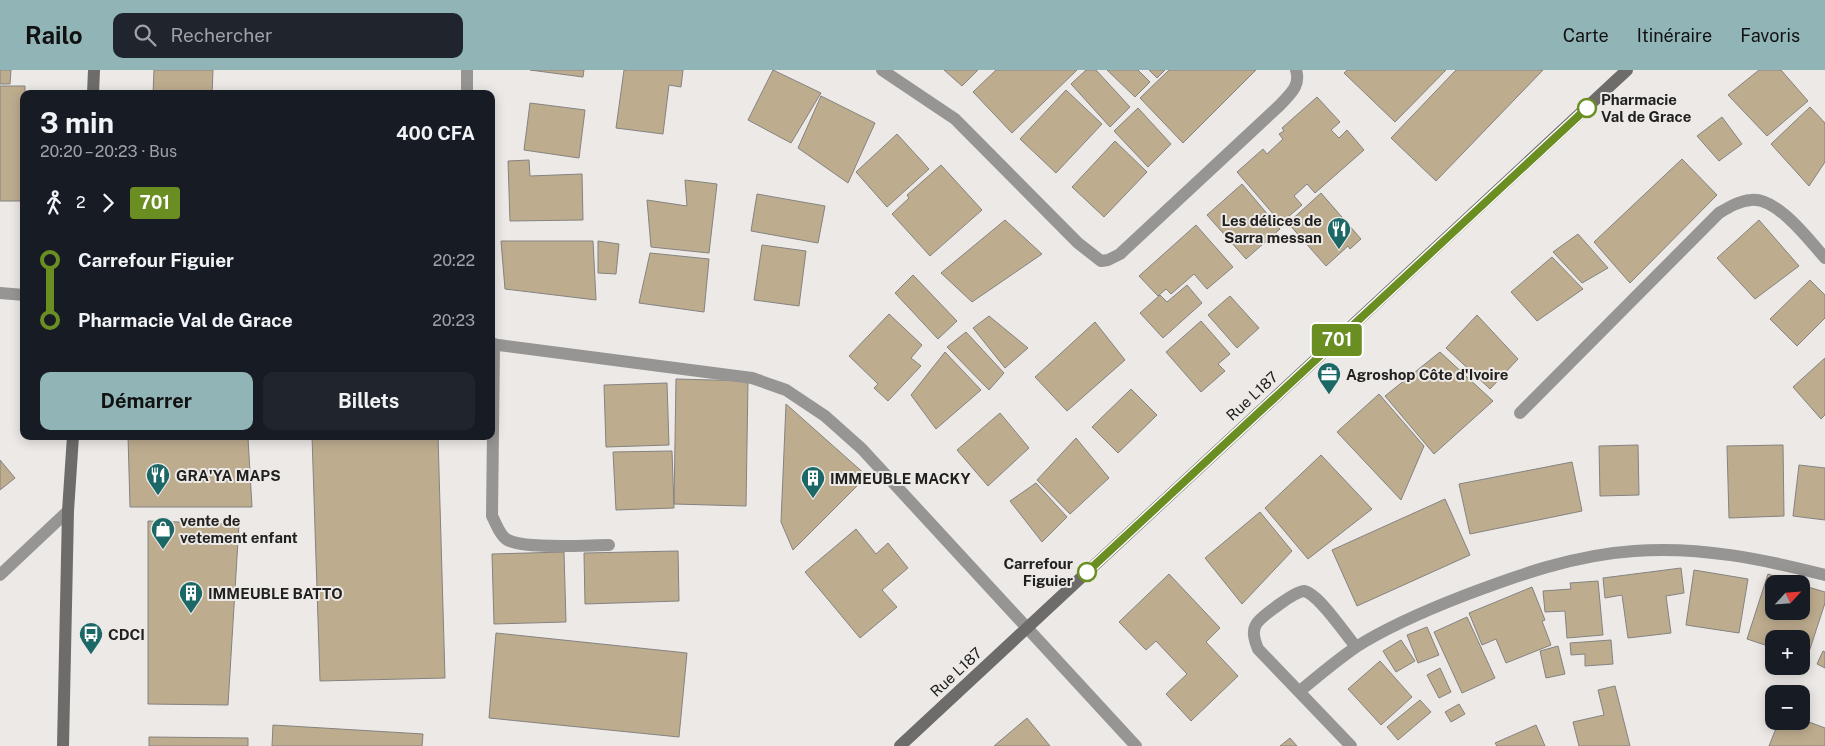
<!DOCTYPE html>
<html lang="fr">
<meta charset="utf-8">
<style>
:root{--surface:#171b24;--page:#20242c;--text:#f1f3f6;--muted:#9ea1a6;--accent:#91b4b6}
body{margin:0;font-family:"Public Sans",sans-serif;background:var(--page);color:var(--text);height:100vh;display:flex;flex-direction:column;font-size:19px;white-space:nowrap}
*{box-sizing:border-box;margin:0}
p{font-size:16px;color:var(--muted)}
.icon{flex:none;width:28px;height:28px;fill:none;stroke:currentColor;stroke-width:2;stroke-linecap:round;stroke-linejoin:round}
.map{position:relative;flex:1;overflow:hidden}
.drawer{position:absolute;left:20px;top:20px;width:475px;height:350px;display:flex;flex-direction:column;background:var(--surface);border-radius:10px;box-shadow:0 2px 12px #0003}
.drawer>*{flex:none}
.badge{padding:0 10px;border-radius:4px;font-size:18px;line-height:32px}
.needle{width:32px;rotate:64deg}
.controls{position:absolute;left:1765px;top:505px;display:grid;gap:10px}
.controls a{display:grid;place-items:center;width:45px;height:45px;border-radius:10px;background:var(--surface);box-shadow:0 2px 12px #0003;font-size:25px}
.map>.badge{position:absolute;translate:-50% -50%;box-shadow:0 0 0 2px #fff}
.legs{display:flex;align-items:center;gap:8px;height:55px;padding:0 20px;font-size:16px}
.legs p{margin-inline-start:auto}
.headline{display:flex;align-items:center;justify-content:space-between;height:85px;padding:0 20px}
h1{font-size:28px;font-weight:700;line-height:38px}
.cta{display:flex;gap:10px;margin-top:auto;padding:10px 20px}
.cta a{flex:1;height:58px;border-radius:10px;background:var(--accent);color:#111;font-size:20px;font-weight:700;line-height:58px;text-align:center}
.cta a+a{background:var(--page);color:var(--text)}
ul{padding:0 20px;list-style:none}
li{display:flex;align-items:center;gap:18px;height:60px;font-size:19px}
li i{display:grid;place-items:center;width:8px;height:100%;margin:0 6px;background:currentColor}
li i::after{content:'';width:12px;height:12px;margin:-6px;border:4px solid;border-radius:50%;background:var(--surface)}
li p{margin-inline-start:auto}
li:first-child i{background:linear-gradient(#0000 50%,currentColor 0)}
li:last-child i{background:linear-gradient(currentColor 50%,#0000 0)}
header{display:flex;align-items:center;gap:30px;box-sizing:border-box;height:70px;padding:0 25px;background:var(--accent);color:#111}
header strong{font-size:24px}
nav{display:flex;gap:28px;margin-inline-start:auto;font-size:18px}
.search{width:350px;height:45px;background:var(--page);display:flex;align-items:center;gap:12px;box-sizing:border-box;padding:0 18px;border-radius:10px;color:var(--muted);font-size:19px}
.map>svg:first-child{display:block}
.building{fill:#beac8f;stroke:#848380}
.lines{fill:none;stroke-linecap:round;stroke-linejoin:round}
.lane{stroke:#969593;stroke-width:12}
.street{stroke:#969593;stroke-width:12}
.secondary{stroke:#6e6c6a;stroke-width:12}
.line-1-casing{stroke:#fff;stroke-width:11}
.line-1{stroke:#6b8e23;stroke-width:8}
.stop-1-dot{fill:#fff;stroke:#6b8e23;stroke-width:2.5}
.labels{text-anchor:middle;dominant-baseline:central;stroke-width:4;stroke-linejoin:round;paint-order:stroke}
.stop-label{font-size:15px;font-weight:bold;fill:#21201f;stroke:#ece9e6;text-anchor:start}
.poi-label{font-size:15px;font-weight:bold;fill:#21201f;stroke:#ece9e6;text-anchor:start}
.street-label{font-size:15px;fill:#21201f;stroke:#ece9e6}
</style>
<header>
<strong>Railo</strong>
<div class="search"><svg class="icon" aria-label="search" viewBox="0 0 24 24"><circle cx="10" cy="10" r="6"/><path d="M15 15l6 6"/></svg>Rechercher</div>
<nav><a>Carte</a><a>Itinéraire</a><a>Favoris</a></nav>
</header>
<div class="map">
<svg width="1825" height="676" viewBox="0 0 1825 676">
<rect width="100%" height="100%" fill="#ece9e6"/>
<path class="building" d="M0,0H11L10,14H0Z
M154,0H213L212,24H153Z
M530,0H584L583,7Z
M624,0H683L681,17L669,15L663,64L616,58Z
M773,0L821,23L791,73L748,50Z
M944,0H978L962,16Z
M996,0H1077L1012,63L973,22Z
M1086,0H1096L1130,37L1110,57L1071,14Z
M1107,0H1138L1150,12L1135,27Z
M1149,0H1165L1157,8Z
M1169,0H1256L1183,73L1140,28Z
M1347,0H1446L1395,52L1344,3Z
M1456,0H1543L1436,111L1391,68Z
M1759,0H1781L1808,31L1767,66L1728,25Z
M0,16H25L23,131H0Z
M1066,20L1102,54L1056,103L1020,69Z
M821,26L875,53L848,113L798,78Z
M1317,27L1340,52L1331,60L1339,68L1347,60L1364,80L1315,123L1307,114L1294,126L1302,135L1281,153L1237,102L1263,79L1267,84L1283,69L1279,64L1284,61L1282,58Z
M530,33L585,40L579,88L524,80Z
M1810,37L1825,53V92L1809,116L1771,74Z
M1138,38L1171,74L1148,97L1114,61Z
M1722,47L1742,74L1719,91L1697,66Z
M897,64L929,99L887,137L856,102Z
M1115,71L1147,102L1104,147L1072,117Z
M1682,89L1717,125L1630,213L1594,172Z
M529,90L530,106L582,104L583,150L510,151L508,91Z
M941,95L982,140L930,186L892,144L909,128L907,125Z
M685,110L717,114L709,183L651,177L647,130L687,136Z
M1242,114L1280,159L1246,189L1207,145Z
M1321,123L1361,169L1350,179L1348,176L1326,196L1288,153Z
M757,124L825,136L818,173L751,161Z
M1005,150L1042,184L972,232L941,203Z
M1759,150L1799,196L1755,229L1717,188Z
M1196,155L1233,197L1207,219L1194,204L1171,224L1166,219L1158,226L1139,206Z
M1578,164L1608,198L1582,213L1553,182Z
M501,171H593L596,230L505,219Z
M598,171L619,174L616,204L598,203Z
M762,175L806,181L799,236L754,230Z
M650,183L709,189L704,242L639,233Z
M1552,187L1583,219L1537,251L1511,222Z
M913,205L957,251L938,269L895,223Z
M1810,210L1825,225V248L1797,276L1770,249Z
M1187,215L1202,233L1163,268L1140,243L1160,225L1167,232Z
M1230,226L1259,258L1237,278L1208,245Z
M889,244L922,275L911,288L921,296L888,331L874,318L878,314L849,286Z
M1477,245L1518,289L1490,319L1446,278Z
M989,246L1028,278L1005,298L973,258Z
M1201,251L1230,284L1218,294L1225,301L1201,322L1166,282Z
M1095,252L1125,290L1067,341L1035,307Z
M966,262L1004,303L989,320L947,277Z
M945,282L981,320L936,359L911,325Z
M1440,282L1493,331L1434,384L1385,326Z
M1825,288V345L1821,349L1793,317Z
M676,309L748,311L746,436L674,434Z
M667,313L669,375L606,377L604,315Z
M1131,319L1157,345L1118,383L1092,357Z
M1379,324L1424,376L1401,430L1337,362Z
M786,334L867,406L793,480L781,452Z
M1000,343L1029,378L988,416L957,380Z
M128,366L248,368L252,437H130Z
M312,366H438L445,608L320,611Z
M1076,368L1109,408L1070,444L1037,410Z
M1638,375L1639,425L1600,426L1599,376Z
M1783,375L1784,446L1729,448L1727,376Z
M672,381L674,438L616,440L613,382Z
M1321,385L1372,439L1308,489L1265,438Z
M0,390L15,408L0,420Z
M1572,392L1582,441L1470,464L1459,414Z
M1799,395L1825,398V450L1793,446Z
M1036,413L1067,447L1042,472L1010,431Z
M1445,429L1470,485L1357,536L1332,480Z
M1260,442L1292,481L1242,534L1205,488Z
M148,451L239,454L228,635L148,634Z
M856,459L876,484L888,473L908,498L882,520L897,537L860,568L805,502Z
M678,481L679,531L585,534L584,483Z
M564,482L566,552L494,554L492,484Z
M1681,498L1684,523L1666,526L1671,563L1628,568L1622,525L1605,528L1603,508Z
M1694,500L1748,509L1739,563L1686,555Z
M1169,504L1220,558L1206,572L1238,606L1191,651L1166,624L1187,604L1156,571L1146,580L1119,552Z
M1768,504L1798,514H1774V541H1801V515L1825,522V533L1807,588L1801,587V569H1774V578L1747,569Z
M1598,511L1603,565L1567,568L1565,541L1545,542L1543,521L1571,519L1570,513Z
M1532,517L1545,550L1542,551L1551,575L1506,593L1496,569L1482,575L1469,543Z
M1467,547L1495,608L1462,623L1434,562Z
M1427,557L1439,585L1418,593L1407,565Z
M496,563L687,583L679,667L489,648Z
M1401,570L1415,591L1396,602L1383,581Z
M1611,570L1613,594L1585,596V584L1571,585L1570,573Z
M1558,576L1565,604L1546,608L1540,581Z
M1823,581L1825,582V598L1817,594Z
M1380,591L1412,627L1381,655L1348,619Z
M1440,598L1451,622L1439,628L1427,605Z
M1615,616L1630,676H1579L1573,652L1604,645L1598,620Z
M1420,630L1431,642L1398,670L1387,657Z
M1459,634L1465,644L1451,652L1445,642Z
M1027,648L1050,676H994Z
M1801,649L1825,658V676H1769L1779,651H1801Z
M273,655L423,664L422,676H272Z
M1536,655L1545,676H1497L1495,673Z
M149,667L248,668V676H149Z
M1290,668L1297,676H1280Z"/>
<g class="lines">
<path class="lane" d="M494,274L492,446C496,453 499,464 506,469C521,480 588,475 609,475"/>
<path class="street" d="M467,0V24
M882,0L955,49L1078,173L1101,191L1108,190L1120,184L1280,35C1290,24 1301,16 1296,0
M0,223L24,225
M491,274L752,308L786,320L825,346L862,379L1136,676
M1520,343L1719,143C1729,137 1739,131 1751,130C1777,127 1809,170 1825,188
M0,505L68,441
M1300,621C1318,606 1337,590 1356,577C1389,556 1427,540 1463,526C1518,505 1574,485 1634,481C1699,476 1763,489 1825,505
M1351,676L1258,579C1255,571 1251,561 1257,553C1262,546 1297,520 1304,521C1319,524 1345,564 1356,577"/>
<path class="secondary" d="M93,24L94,0
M63,676L68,441L73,366
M900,676L1627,0"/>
</g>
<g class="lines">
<g class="line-1-casing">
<path id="line-1" d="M1087,502L1587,38"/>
</g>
<use href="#line-1" class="line-1"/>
</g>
<defs>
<g id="restaurant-pin" transform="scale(1.25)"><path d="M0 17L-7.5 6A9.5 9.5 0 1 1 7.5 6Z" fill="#1b6867" stroke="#ece9e6"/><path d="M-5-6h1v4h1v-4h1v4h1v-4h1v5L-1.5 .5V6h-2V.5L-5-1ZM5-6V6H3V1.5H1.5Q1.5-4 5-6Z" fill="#fff"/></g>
<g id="office-pin" transform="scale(1.25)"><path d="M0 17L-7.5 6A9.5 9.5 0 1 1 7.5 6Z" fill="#1b6867" stroke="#ece9e6"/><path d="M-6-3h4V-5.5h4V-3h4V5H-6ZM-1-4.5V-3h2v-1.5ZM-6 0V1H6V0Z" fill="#fff"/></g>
<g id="building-pin" transform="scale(1.25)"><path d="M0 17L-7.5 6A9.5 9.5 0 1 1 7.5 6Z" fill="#1b6867" stroke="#ece9e6"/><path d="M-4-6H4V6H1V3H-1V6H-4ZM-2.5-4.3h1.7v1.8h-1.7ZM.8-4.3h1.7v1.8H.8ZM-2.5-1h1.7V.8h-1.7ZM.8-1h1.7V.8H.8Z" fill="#fff"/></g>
<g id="shop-pin" transform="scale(1.25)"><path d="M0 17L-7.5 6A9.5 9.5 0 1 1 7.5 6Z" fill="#1b6867" stroke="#ece9e6"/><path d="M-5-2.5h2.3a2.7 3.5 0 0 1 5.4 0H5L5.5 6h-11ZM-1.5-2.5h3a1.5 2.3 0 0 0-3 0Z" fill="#fff"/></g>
<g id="bus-pin" transform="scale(1.25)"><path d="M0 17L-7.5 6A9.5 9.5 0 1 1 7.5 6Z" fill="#1b6867" stroke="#ece9e6"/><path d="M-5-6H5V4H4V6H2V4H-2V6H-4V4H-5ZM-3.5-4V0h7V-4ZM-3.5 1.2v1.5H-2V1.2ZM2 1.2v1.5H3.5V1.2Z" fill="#fff"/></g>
</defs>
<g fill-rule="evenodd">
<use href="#restaurant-pin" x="1339" y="159"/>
<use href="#office-pin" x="1329" y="304"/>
<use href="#restaurant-pin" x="158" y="405"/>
<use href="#building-pin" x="813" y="408"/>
<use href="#shop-pin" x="163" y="459"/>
<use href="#building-pin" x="191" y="523"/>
<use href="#bus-pin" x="91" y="564"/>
</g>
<g class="stop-1-dot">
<circle cx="1587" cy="38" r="9"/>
<circle cx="1087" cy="502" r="9"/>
</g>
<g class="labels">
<g class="stop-label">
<text x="1601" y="29">Pharmacie<tspan x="1601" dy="17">Val de Grace</tspan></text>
<text x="1073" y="493" text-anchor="end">Carrefour<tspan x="1073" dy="17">Figuier</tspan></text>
</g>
<g class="poi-label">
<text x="1322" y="150" text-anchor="end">Les délices de<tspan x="1322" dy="17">Sarra messan</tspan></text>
<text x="1346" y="304">Agroshop Côte d'Ivoire</text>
<text x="176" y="405">GRA'YA MAPS</text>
<text x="830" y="408">IMMEUBLE MACKY</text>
<text x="180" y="450">vente de<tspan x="180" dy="17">vetement enfant</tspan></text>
<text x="208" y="523">IMMEUBLE BATTO</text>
<text x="108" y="564">CDCI</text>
</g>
<g class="street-label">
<text transform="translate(1252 326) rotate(-43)">Rue L187</text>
<text transform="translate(956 602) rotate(-43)">Rue L187</text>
</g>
</g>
</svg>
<div class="controls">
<a><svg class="needle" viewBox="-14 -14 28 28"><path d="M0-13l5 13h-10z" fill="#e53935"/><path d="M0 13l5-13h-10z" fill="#9ea1a6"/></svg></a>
<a>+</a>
<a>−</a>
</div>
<b class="badge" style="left:1337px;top:270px;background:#6b8e23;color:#fff">701</b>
<section class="drawer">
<div class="headline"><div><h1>3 min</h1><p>20:20 – 20:23 · Bus</p></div><b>400 CFA</b></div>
<div class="legs"><svg class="icon" aria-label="walk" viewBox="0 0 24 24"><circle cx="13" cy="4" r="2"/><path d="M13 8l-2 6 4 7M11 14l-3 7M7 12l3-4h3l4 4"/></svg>2<svg class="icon" aria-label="forward" viewBox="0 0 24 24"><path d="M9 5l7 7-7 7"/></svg><b class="badge" style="background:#6b8e23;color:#fff">701</b></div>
<ul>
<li><i style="color:#6b8e23"></i><b>Carrefour Figuier</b><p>20:22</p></li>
<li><i style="color:#6b8e23"></i><b>Pharmacie Val de Grace</b><p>20:23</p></li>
</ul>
<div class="cta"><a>Démarrer</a><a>Billets</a></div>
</section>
</div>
